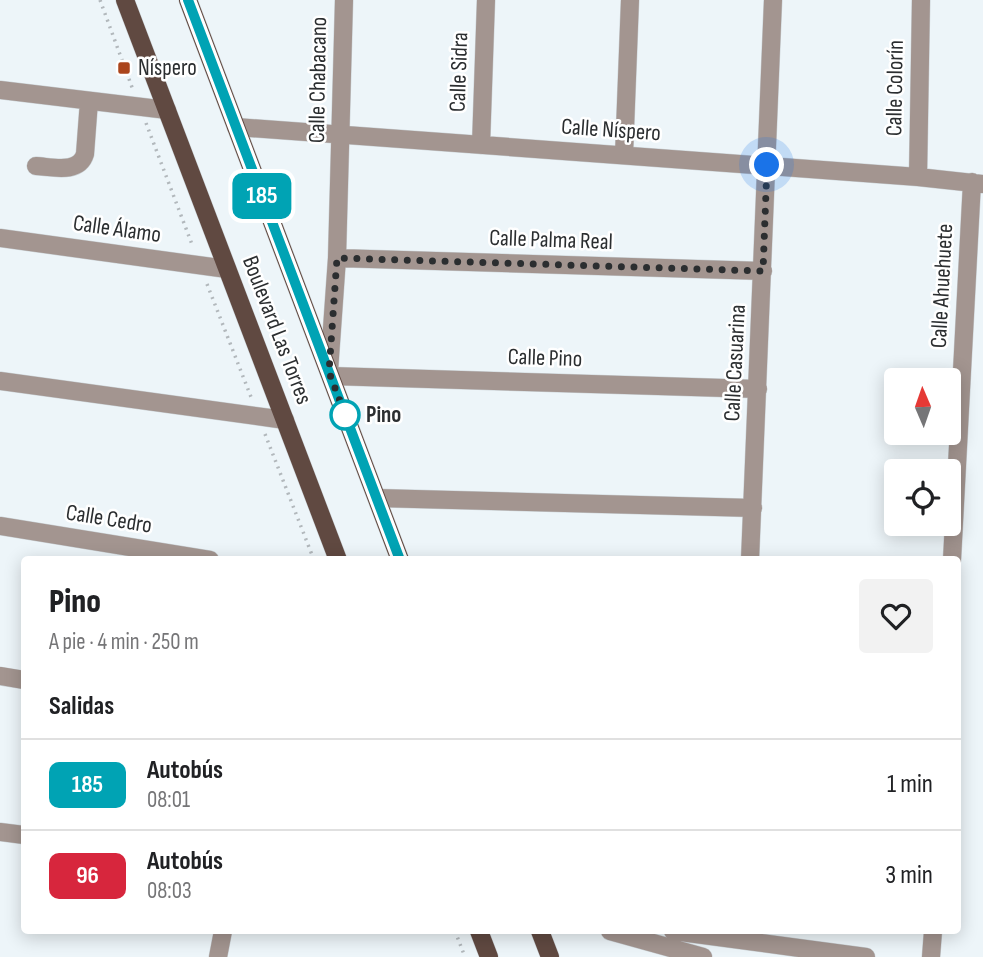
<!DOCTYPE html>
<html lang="es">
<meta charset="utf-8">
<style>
:root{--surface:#fff;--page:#f2f2f2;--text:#202124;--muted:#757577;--line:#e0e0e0}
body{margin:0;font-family:"Sofia Sans Condensed",sans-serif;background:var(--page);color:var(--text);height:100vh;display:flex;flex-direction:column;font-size:26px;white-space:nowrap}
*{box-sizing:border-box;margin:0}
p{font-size:23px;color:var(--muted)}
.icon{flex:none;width:38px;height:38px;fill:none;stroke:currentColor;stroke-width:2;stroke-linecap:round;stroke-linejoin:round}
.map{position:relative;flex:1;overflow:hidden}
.panel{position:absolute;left:21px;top:556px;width:940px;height:378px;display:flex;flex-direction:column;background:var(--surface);border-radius:7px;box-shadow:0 4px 18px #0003}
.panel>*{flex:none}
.badge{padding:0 14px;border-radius:10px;font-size:24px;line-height:46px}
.needle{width:46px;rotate:358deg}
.tools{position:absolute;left:884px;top:368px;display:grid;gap:14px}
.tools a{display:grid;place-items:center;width:77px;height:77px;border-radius:7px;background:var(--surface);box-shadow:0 4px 18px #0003;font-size:35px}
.you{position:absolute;width:35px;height:35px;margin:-18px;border:5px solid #fff;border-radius:50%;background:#1a73e8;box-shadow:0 0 0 10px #1a73e833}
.map>.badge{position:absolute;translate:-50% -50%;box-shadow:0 0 0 4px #fff}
h2{padding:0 28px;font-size:26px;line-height:63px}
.round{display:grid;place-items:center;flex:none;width:74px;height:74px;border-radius:7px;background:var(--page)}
.summary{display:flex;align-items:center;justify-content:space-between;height:119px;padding:0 28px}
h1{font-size:33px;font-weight:800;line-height:52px}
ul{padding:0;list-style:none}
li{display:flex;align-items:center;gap:21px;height:91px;padding:0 28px;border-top:2px solid var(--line)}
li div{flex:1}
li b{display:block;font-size:26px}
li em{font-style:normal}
li .badge{min-width:77px;font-weight:700;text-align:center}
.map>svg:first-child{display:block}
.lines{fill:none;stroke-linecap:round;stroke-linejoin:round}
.minor-casing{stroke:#cad1d5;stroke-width:19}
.major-casing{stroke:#cad1d5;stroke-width:19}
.path{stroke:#b2b8bc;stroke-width:3.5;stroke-dasharray:2 5;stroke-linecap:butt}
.minor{stroke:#a39590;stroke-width:18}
.major{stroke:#604941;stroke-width:18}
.line-casing{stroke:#fff;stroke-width:16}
.line{stroke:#00a3b4;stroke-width:10}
.walk{stroke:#2b2e30;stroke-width:7;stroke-dasharray:0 12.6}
.poi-dot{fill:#ab451c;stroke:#fff;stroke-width:2.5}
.stop-dot{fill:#fff;stroke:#00a3b4;stroke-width:3.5}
.labels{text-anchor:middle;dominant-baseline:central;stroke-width:5;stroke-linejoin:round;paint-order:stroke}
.poi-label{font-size:23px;fill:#2b2e30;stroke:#fff;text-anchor:start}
.street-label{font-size:23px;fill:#2b2e30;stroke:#fff}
.stop-label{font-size:23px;font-weight:bold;fill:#2b2e30;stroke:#fff;text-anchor:start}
</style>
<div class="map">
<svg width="983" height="957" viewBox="0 0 983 957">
<rect width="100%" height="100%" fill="#edf5f9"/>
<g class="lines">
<g class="minor-casing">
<path id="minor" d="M0,90L167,110
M236,127L918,177L983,184
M481,145L486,0
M624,155L630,0
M36,166C53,167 79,174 85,154L89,101
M918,177L921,0
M0,238L227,269
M337,258L763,271
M329,371L337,258L344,0
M331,376L758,389
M0,381L285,420
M377,498L753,508
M0,526L210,560
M750,560L773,0
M952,560L972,182
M0,676L24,680
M0,832L24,835
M610,931L703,957
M673,931L866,957
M218,957L223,931
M931,957L933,931"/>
</g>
<g class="major-casing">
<path id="major" d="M125,0L338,560
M188,0L400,560
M479,931L489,957
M540,931L550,957"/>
</g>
<path class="path" d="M100,0L133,90
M146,123L193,247
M207,284L251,397
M265,434L314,560
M455,931L465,957"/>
<use href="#minor" class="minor"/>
<use href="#major" class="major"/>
</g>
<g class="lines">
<g class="line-casing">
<path id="line" d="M188,0L400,560"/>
</g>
<use href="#line" class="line"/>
<path class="walk" d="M345,415L349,425L329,372L337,258L763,271L767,165"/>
</g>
<rect class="poi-dot" x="117" y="61" width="14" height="14" rx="3.5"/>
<circle class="stop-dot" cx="345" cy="415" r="14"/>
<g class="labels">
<g class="poi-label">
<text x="138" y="68">Níspero</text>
</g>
<g class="street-label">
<text transform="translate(459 72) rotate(-88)">Calle Sidra</text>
<text transform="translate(318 80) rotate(-89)">Calle Chabacano</text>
<text transform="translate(895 88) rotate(-89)">Calle Colorín</text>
<text transform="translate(611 130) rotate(4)">Calle Níspero</text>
<text transform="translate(117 229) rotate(8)">Calle Álamo</text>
<text transform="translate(551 240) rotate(2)">Calle Palma Real</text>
<text transform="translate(942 286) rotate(-87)">Calle Ahuehuete</text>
<text transform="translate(277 330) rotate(69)">Boulevard Las Torres</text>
<text transform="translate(545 358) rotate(2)">Calle Pino</text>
<text transform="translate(735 363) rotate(-87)">Calle Casuarina</text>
<text transform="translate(109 519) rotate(9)">Calle Cedro</text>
</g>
<g class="stop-label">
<text x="366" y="415">Pino</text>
</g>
</g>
</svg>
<div class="tools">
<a><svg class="needle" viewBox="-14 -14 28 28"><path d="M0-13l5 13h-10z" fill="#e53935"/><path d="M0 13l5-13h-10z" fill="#757577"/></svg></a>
<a><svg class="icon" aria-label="locate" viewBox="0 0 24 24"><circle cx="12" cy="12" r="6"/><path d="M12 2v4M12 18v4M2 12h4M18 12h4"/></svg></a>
</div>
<div class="you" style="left:767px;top:165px"></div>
<b class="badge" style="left:262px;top:196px;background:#00a3b4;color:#fff">185</b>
<section class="panel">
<div class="summary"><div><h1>Pino</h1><p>A pie · 4 min · 250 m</p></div><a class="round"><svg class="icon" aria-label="heart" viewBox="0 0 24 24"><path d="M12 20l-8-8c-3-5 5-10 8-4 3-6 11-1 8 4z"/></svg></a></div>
<h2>Salidas</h2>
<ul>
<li><span class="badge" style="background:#00a3b4;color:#fff">185</span><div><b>Autobús</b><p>08:01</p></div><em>1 min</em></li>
<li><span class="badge" style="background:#d7263d;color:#fff">96</span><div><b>Autobús</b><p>08:03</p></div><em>3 min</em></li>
</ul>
</section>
</div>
